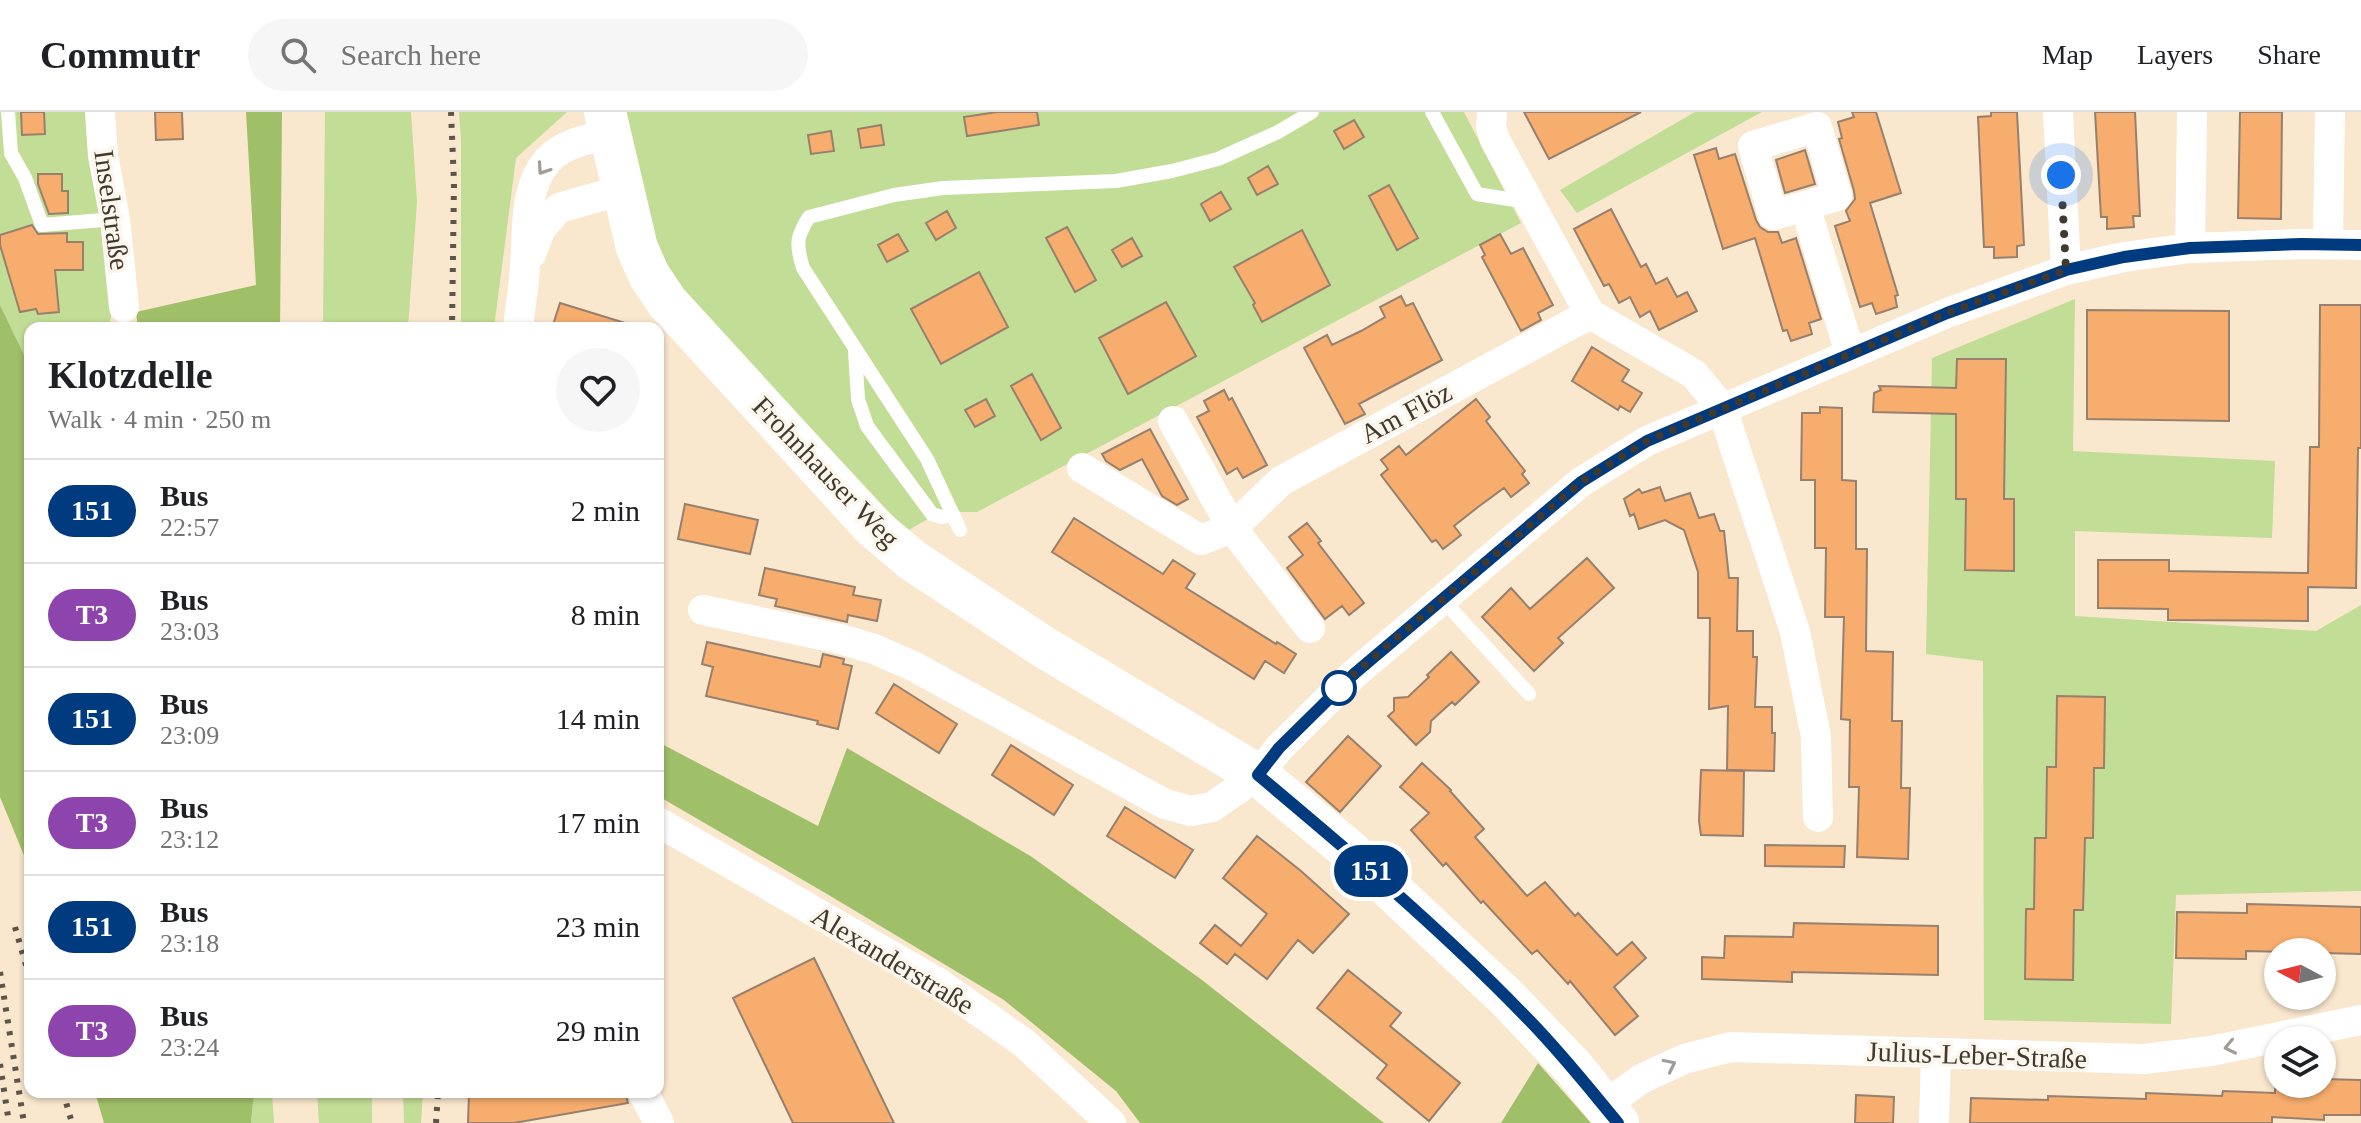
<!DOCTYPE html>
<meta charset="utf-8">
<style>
:root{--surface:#fff;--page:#f6f6f6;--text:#202124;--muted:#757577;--line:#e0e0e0}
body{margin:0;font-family:"Times New Roman",serif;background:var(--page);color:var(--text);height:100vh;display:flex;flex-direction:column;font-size:30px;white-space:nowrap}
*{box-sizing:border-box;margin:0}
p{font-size:26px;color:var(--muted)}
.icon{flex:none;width:44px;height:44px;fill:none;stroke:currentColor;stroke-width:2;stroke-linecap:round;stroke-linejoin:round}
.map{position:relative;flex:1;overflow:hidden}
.drawer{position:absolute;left:24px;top:210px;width:640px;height:776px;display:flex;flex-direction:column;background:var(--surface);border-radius:16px;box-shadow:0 2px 6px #0004}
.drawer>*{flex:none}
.badge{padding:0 16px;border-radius:26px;font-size:28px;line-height:52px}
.needle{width:52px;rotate:277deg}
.fabs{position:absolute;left:2264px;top:826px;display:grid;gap:16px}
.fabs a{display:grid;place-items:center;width:72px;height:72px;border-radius:50%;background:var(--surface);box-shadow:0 2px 6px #0004;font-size:40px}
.you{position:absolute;width:40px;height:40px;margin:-20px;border:6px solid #fff;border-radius:50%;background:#1a73e8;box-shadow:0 0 0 12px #1a73e833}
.map>.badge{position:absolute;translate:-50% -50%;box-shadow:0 0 0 4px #fff}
.round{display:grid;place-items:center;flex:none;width:84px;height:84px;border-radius:42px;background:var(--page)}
.overview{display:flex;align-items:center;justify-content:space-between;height:136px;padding:0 24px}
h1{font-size:38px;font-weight:700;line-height:60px}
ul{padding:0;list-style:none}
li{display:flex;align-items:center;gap:24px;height:104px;padding:0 24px;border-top:2px solid var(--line)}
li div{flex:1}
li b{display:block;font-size:30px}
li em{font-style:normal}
li .badge{min-width:88px;font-weight:700;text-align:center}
header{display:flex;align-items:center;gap:48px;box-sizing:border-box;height:112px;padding:0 40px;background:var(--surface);border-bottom:2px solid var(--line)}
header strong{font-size:38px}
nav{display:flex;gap:44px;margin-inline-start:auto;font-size:28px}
.search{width:560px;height:72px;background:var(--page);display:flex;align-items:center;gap:20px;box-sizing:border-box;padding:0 28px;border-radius:44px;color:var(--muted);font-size:30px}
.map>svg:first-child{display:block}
.green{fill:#c2dd95}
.forest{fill:#a0bf69}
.building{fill:#f6ad6d;stroke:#97806e;stroke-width:2}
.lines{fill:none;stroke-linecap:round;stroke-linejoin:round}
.service{stroke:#fff;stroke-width:14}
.minor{stroke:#fff;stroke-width:30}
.secondary{stroke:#fff;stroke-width:42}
.rail{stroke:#5e5548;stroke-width:6;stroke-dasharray:4 8;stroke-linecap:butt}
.oneway{stroke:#a09c97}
.line-casing{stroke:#fff;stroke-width:18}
.line{stroke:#003b80;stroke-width:12}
.walk{stroke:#40392f;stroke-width:8;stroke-dasharray:0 14.4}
.stop-dot{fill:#fff;stroke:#003b80;stroke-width:4}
.labels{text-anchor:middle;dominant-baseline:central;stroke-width:7;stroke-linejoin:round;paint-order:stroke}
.street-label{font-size:28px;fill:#40392f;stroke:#fdf6ec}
</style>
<header>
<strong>Commutr</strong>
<div class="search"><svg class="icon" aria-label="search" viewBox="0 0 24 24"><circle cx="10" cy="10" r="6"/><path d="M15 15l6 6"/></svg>Search here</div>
<nav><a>Map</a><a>Layers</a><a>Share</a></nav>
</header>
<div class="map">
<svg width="2361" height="1011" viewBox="0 0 2361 1011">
<rect width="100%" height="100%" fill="#f9e7ce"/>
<path class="green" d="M0,0H91L114,188L109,216H30V249H27L0,193Z
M325,0H411L417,90L408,216H323Z
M459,0H567L516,46L494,216H461V28Z
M617,0H1464L1521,111L977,400H940L907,419L686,184L645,121Z
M1695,0H1762L1577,101L1560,78Z
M2075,187L2073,339L2275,349L2272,426L2075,419V504L2316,519L2361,493V779L2176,783L2171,912L1984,908L1983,549L1926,542L1932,246Z
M254,980H272L274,1011H251Z
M317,980H372V1011H319Z
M403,980H423L421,1011H404Z"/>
<path class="forest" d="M246,0H282L280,216H138L136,200L256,173Z
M0,193L27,249H30V758L0,685Z
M658,630L818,714L847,636L1032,745L1202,868L1384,1011H1140L1116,979L1004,888L827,782L658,684Z
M1538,951L1591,1011H1501Z
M95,980H254L251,1011H104Z"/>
<path class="building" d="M21,0H44L45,22L22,23Z
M155,0H182L183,27L156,28Z
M997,0H1037L1039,13L967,24L964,5Z
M1524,0H1641L1549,47Z
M1852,0H1876L1901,81L1870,91L1898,183L1895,184L1897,195L1876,202L1872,191L1860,195L1835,114L1850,109L1846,99L1855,87L1854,79L1839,27L1842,26L1838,10L1854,5Z
M1991,0H2017L2024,133L2017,134V145L1994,146V135H1984L1978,5L1991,4Z
M2095,0H2135L2140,104H2133L2134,115L2107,117V105H2101Z
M2240,0H2282L2281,107L2238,106Z
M1354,8L1364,25L1344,37L1334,19Z
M881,13L884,33L861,36L858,17Z
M831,19L834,39L811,42L808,23Z
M1716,36L1719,47L1735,42L1756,108L1760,115L1768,120H1778L1782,131L1796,126L1821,207L1809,211L1812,222L1791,229L1787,218L1783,219L1755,126L1723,137L1694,43Z
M1805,38L1815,72L1785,81L1776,48Z
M1268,54L1278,72L1257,83L1248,66Z
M38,62H62V79H68V101L49,102L38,72Z
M1389,73L1418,126L1397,138L1369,84Z
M1221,80L1231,97L1210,109L1201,92Z
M1611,97L1641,155L1646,152L1656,172L1667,166L1677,185L1687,180L1697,199L1659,218L1650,199L1640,205L1630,185L1619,191L1609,172L1604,174L1574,117Z
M947,99L956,116L936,128L926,111Z
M32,113L38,122L67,121V130H83V158H55L59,200L38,202L36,197L20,200L0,133V123Z
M1067,115L1096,168L1075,180L1046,126Z
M1302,118L1330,173L1262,210L1253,193L1255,191L1234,155Z
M898,122L908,139L887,150L878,133Z
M1500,122L1511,142L1523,136L1553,193L1538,201L1541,208L1521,219L1482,145L1485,143L1480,133Z
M1132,126L1142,144L1122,155L1112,138Z
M979,160L1008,215L941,252L911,197Z
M1401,184L1406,194L1413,191L1442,248L1359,292L1365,302L1345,312L1304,236L1327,223L1332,233L1361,219L1385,205L1380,195Z
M1166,190L1196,244L1128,282L1099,226Z
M560,191L625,211L624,216H552Z
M2320,193H2361V336H2358L2356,476L2308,475V509L2168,508V497L2098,496V448H2169V459L2308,461L2310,335H2319Z
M2087,198L2229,199V309L2087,307Z
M1592,235L1629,258L1622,269L1642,281L1630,300L1620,294L1618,298L1572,269Z
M1957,247H2006L2004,387H2014V459L1965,458L1966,387H1956V302L1873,300L1874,281L1881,278L1879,274L1956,276Z
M1032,262L1061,316L1041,328L1011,274Z
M1224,278L1229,288L1232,286L1267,353L1243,366L1237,356L1227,362L1197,305L1209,299L1204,289Z
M986,287L995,304L975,315L965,298Z
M1476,287L1490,305L1486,309L1525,359L1522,362L1529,371L1511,385L1504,376L1478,395L1454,414L1461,423L1443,437L1436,428L1432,430L1381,363L1388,357L1381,348L1399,334L1406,343Z
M1820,295L1842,296V368L1856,369V437H1867L1866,539L1893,540L1892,609H1902L1901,676H1910L1908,747L1857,745L1859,675H1849L1850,608L1841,607L1844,505H1825L1826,436H1815V368H1801L1802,301H1820Z
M1150,317L1188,387L1177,393L1162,384L1142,347L1120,358L1106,349L1102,342Z
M1660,375L1665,389L1690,381L1699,406L1714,402L1720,419H1724L1729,466H1738L1737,519H1753V545H1757L1755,595H1772V621H1775L1774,659L1727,658L1728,594L1709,597L1710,506H1698V460L1684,418L1665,408L1639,417L1634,402L1630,404L1624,387L1639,377L1642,381Z
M685,392L758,408L750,442L678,427Z
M1074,406L1163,462L1173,448L1195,462L1186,476L1276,532L1277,530L1296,542L1284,561L1265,549L1254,567L1052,440Z
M1307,411L1321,429L1318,431L1364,491L1349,503L1342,494L1325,507L1287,456L1303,443L1289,425Z
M1587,446L1614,476L1558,526L1563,531L1534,559L1482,505L1511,476L1530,497Z
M765,456L855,475L853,483L881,488L877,509L848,503L847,510L775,494L777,487L759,483Z
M707,530L820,555L823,542L844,547L843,552L852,554L838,617L817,612L818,609L706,584L713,555L702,552Z
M1451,540L1479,570L1455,593L1452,590L1431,609L1430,620L1416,633L1388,604L1394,599V586L1408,585L1429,565L1427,563Z
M894,572L957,612L939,641L876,601Z
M2057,584L2105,585L2104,656H2094L2093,726H2085L2083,798H2074L2073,868L2025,867L2026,797H2034L2035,726H2046L2047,655H2056Z
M1348,624L1381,654L1340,700L1306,670Z
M1011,633L1073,673L1054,703L992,663Z
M1422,651L1451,678L1450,679L1484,717L1475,725L1527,784L1545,770L1575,804L1578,801L1617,843L1632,830L1646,846L1614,875L1638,904L1615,923L1570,869L1568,872L1537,838L1532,842L1483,789L1481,791L1446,751L1443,754L1411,718L1429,701L1400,675Z
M1701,658L1744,659L1743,724L1701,723L1699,709Z
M1125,695L1193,738L1175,766L1107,724Z
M1257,724L1301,759L1349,802L1313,841L1298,828L1267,867L1235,842L1227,852L1200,831L1215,813L1241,834L1267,802L1223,766Z
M1765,733L1845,734L1844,755L1765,754Z
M2247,792L2361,795V842L2246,839V847L2176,846L2177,800L2247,801Z
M1794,811L1938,814V863L1792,860V870L1702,867V845L1724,846L1725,824L1793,825Z
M814,846L894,1011H793L733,886Z
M1348,858L1401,901L1390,914L1460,971L1429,1009L1377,966L1387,953L1317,896Z
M2322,967L2361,968V1003H2324V1008L2272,1005V1011H1970L1971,986L2048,988V984L2146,987V981L2222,984L2223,979L2275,981V972H2322Z
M469,980H625L628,991L514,1011H468Z
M1856,983L1894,985L1893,1011H1855Z"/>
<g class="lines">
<path class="service" d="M8,0L11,41L25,66L42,113L115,107
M1432,0L1477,82L1527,90
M855,239L858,287L867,314L932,402L942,405L953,402
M960,418L927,347L803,156C796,133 796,125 809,105L894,83L943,76L1116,69L1172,59L1218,47L1278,20L1312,0
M1442,487L1529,582"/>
<path class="minor" d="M100,0L103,44L115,107L124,195
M1492,0L1491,15L1495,28L1590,202L1694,262L1722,296L1795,520L1816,625L1818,705
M2058,0L2066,158
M1805,94L1773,103L1753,34L1817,15L1837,84L1805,94L1850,241
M2328,132L2330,0
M2190,136L2192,0
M531,142L541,116L559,96L622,78
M518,216C520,196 524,175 525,155C528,120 523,76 548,48C564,31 588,27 609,22
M1173,309L1232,416L1310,516
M1082,356L1201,428L1232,416L1281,369L1590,202
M703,498L840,527L874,537L913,554L1165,692L1191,699L1212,695L1258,663L1279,636L1354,562L1581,370L1647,329L1947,201L2066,158L2124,145L2190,136L2301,132L2361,133
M658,710L937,870L1024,931L1111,1011
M643,980L659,1011
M1604,994L1641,967L1684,947L1731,935L2144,947L2211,939L2361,908
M1934,1011L1936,942"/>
<path class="secondary" d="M605,0L637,136L649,163L667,190L873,415L912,448L1042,534L1258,663L1351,740L1506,885L1574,956L1618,1011"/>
<path class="rail" d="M451,0L454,71L452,216
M15,815L30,867
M0,860L24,1011
M0,952L9,1011
M63,980L72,1011
M436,1011L438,980"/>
</g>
<defs><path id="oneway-chevron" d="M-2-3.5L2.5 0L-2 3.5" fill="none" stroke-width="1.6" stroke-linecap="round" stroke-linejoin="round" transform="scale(2)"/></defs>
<g class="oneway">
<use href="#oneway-chevron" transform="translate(543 57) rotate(124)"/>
<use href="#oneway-chevron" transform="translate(2230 935) rotate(168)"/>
<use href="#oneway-chevron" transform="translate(1670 953) rotate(-26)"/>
</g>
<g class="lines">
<g class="line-casing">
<path id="line" d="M1618,1011C1588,975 1559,938 1526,905C1442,818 1350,740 1258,663L1279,636L1354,562L1581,370L1647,329L1947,201L2066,158L2124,145L2190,136L2301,132L2361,133"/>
</g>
<use href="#line" class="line"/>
<path class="walk" d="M1339,576L1336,579L1354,562L1581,370L1647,329L1947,201L2066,158L2061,63"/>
</g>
<circle class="stop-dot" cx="1339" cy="576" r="16"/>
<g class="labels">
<g class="street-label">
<text transform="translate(112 98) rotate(82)">Inselstraße</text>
<text transform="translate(1406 301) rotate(-28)">Am Flöz</text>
<text transform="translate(826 360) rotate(46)">Frohnhauser Weg</text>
<text transform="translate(893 848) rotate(31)">Alexanderstraße</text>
<text transform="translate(1977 943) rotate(2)">Julius-Leber-Straße</text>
</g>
</g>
</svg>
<div class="fabs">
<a><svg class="needle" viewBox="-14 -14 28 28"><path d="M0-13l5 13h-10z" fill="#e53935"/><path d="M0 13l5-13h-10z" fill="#757577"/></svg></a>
<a><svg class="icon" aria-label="layers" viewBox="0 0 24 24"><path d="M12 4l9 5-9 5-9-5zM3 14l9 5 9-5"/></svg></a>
</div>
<div class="you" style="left:2061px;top:63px"></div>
<b class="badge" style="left:1371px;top:759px;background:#003b80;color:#fff">151</b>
<section class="drawer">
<div class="overview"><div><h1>Klotzdelle</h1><p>Walk · 4 min · 250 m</p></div><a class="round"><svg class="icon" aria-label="heart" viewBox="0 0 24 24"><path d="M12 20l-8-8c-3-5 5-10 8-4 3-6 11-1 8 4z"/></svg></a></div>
<ul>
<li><span class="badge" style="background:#003b80;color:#fff">151</span><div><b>Bus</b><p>22:57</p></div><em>2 min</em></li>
<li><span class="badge" style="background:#8e44ad;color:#fff">T3</span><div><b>Bus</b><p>23:03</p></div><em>8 min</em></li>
<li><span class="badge" style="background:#003b80;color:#fff">151</span><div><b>Bus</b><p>23:09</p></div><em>14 min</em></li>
<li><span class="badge" style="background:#8e44ad;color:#fff">T3</span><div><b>Bus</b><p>23:12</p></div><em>17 min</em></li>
<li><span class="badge" style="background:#003b80;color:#fff">151</span><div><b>Bus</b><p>23:18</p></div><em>23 min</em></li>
<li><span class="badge" style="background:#8e44ad;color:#fff">T3</span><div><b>Bus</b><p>23:24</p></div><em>29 min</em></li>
</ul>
</section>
</div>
